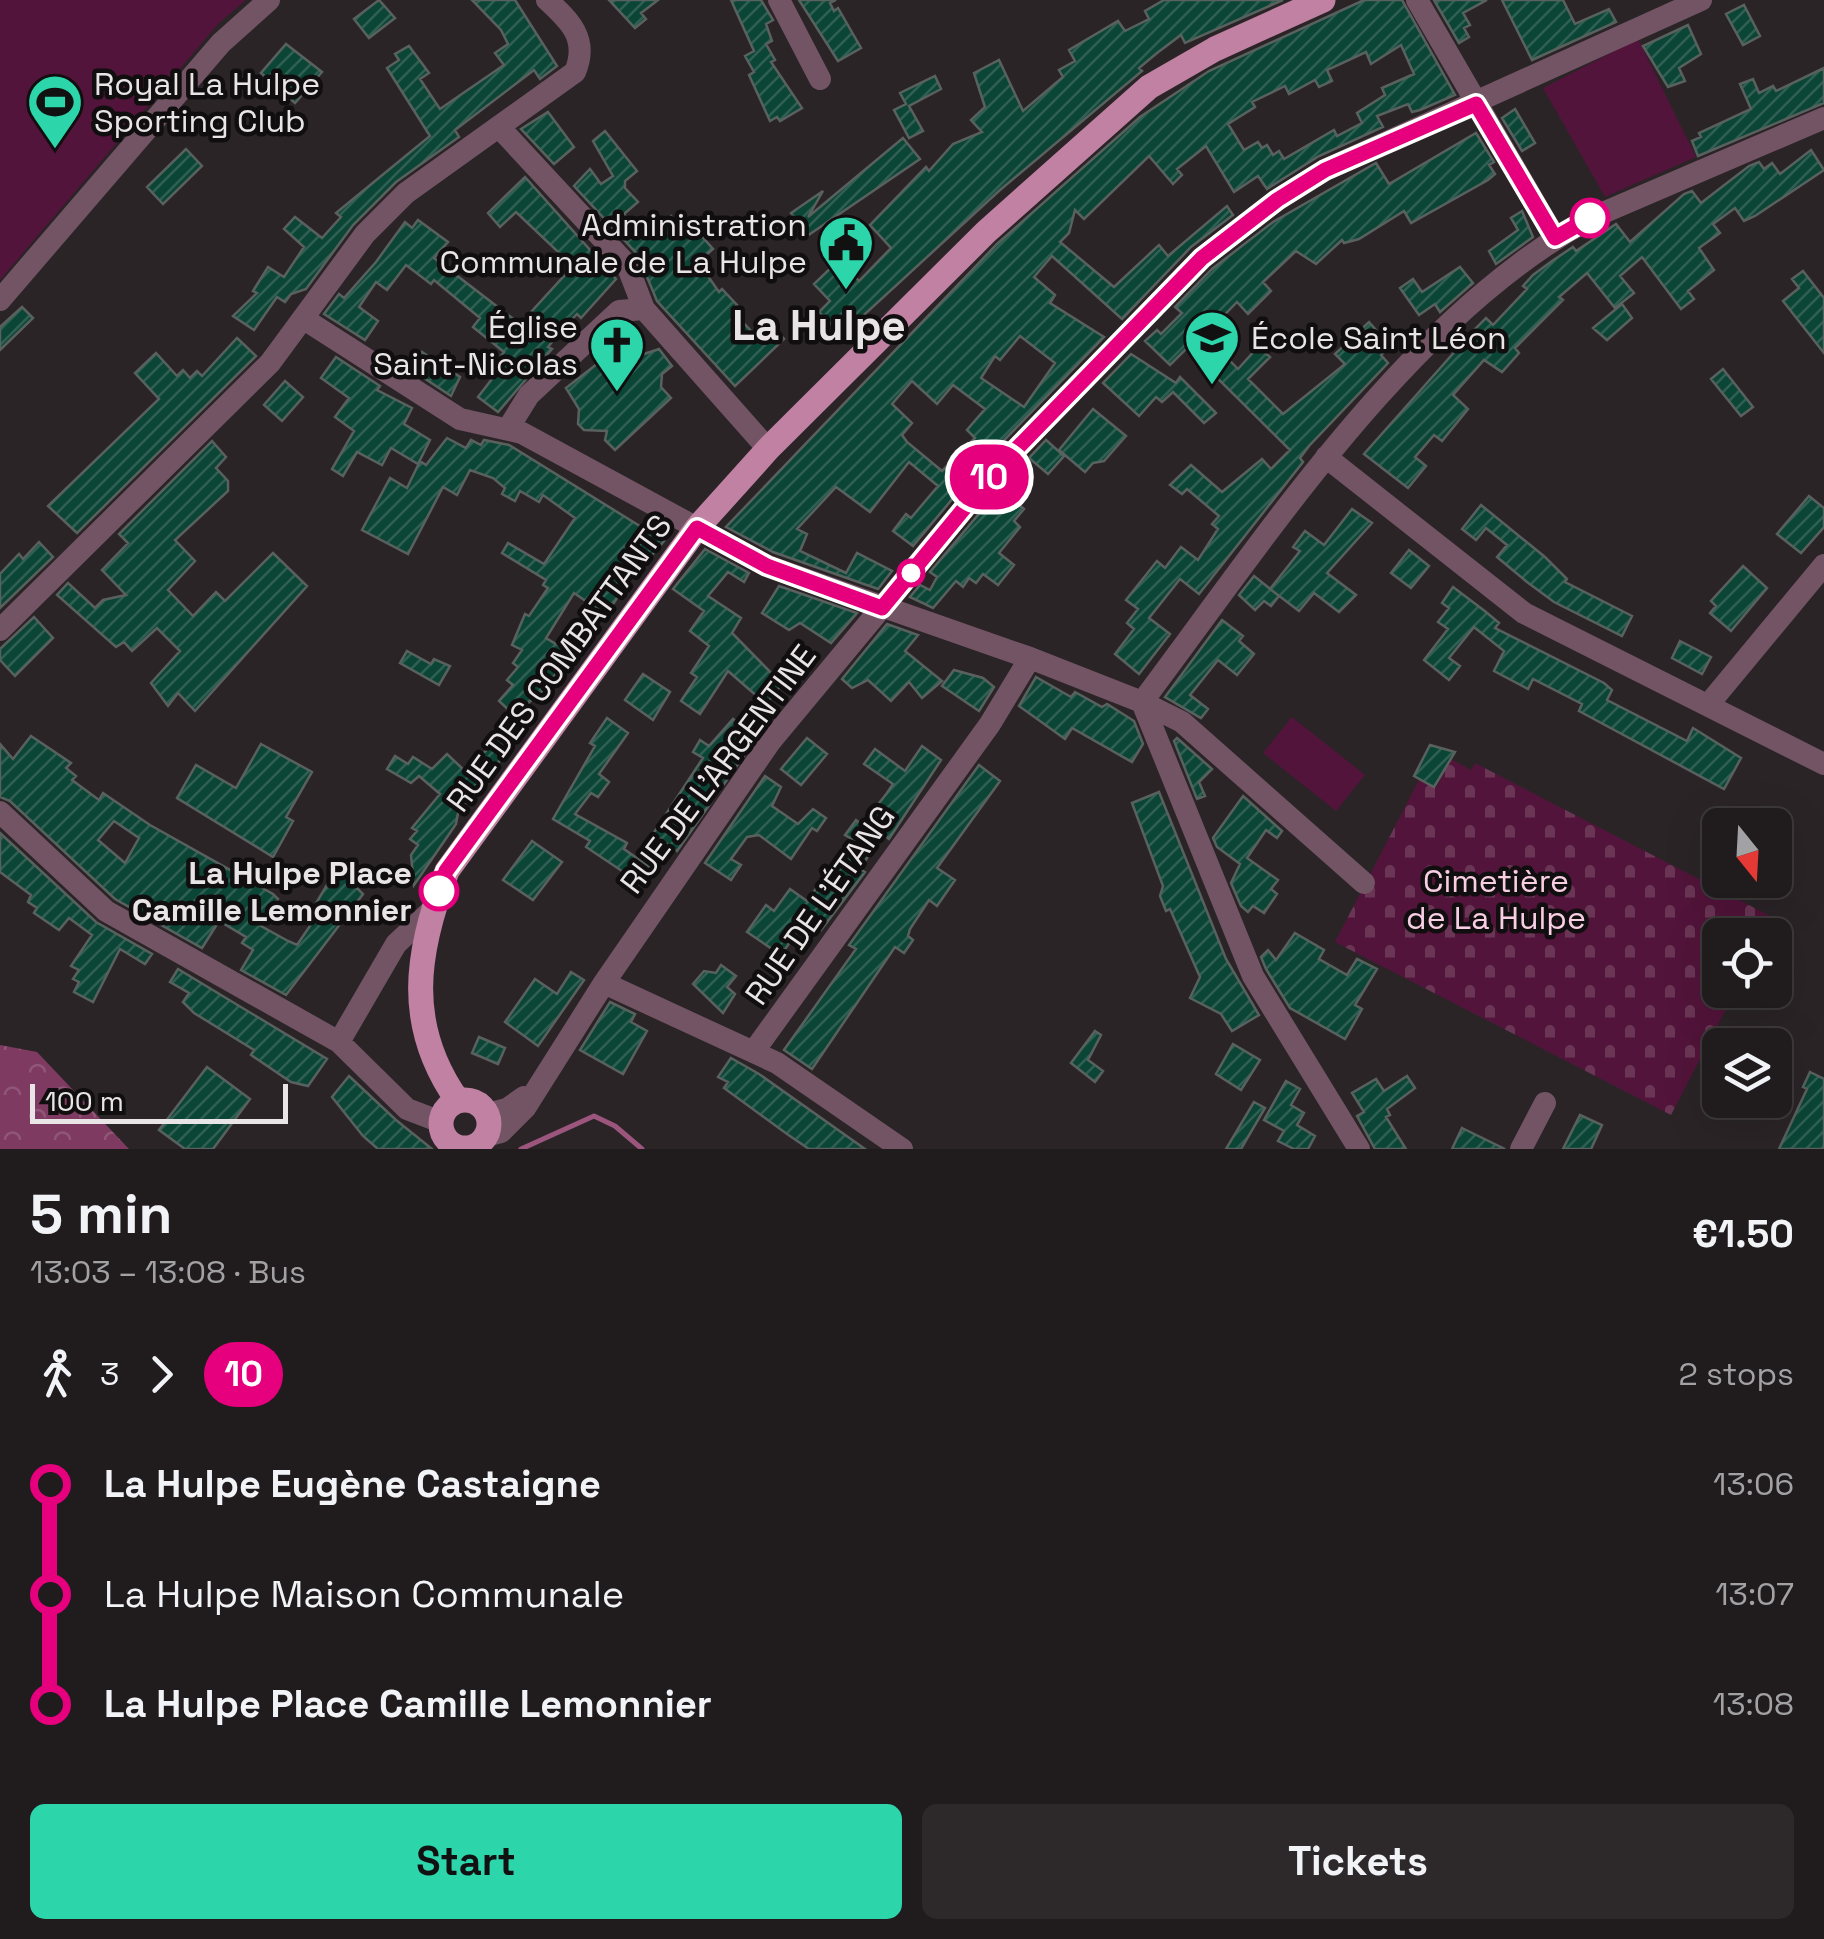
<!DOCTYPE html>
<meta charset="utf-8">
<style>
:root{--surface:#201b1d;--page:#2d282a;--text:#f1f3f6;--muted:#a2a1a4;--line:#3d393b;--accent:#2dd5ab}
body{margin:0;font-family:"Space Grotesk",sans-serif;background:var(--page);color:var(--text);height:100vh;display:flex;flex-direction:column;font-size:38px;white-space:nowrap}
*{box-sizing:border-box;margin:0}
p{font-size:32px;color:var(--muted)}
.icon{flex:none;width:55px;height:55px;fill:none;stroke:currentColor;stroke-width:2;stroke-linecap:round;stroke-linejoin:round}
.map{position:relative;height:1149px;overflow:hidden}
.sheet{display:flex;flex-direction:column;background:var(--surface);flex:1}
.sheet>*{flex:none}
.badge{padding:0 20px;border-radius:32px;font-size:35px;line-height:65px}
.needle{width:65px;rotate:162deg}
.fabs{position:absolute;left:1702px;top:808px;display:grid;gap:20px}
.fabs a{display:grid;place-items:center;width:90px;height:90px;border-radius:15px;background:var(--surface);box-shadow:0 10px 40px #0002,0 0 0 2px var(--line);font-size:50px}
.scale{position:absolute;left:30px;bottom:25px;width:258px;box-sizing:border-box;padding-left:10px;border:5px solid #e9e4e6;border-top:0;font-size:28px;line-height:35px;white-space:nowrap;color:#e9e4e6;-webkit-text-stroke:8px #110e0f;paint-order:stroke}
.map>.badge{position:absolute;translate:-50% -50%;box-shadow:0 0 0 5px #fff}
.legs{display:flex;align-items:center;gap:15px;height:110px;padding:0 30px;font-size:32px}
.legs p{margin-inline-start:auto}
.summary{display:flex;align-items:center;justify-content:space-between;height:170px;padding:0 30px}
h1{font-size:55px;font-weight:600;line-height:75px}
.primary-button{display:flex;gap:20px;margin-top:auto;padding:20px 30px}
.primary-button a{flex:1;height:115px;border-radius:15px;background:var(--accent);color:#111;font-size:40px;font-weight:600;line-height:115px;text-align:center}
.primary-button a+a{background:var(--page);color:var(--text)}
ul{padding:0 30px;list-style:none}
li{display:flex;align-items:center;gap:35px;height:110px;font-size:38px}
li i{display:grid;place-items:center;width:15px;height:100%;margin:0 12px;background:currentColor}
li i::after{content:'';width:25px;height:25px;margin:-12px;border:8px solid;border-radius:50%;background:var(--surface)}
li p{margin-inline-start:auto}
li:first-child i{background:linear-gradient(#0000 50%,currentColor 0)}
li:last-child i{background:linear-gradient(currentColor 50%,#0000 0)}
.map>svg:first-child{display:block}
.forest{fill:url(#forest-crowns)}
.cemetery{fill:url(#cemetery-stones)}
.park{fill:#52143a}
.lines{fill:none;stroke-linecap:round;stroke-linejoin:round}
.stream{stroke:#9c567d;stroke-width:5}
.building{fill:url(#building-hatch);stroke:#59615e;stroke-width:2.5;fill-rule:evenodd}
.minor{stroke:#735464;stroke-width:22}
.major{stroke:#c081a3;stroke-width:25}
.line-1-casing{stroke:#fff;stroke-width:22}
.line-1{stroke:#e6007e;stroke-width:15}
.stop-1-dot{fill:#fff;stroke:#e6007e;stroke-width:5}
.labels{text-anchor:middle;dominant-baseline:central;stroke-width:9;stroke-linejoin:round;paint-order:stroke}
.poi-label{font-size:32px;fill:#e9e4e6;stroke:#110e0f;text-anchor:start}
.street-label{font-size:32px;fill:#e9e4e6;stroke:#110e0f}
.stop-label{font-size:32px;font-weight:bold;fill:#e9e4e6;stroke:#110e0f;text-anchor:end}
.park-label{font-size:32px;fill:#f8cee3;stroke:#110e0f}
.district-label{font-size:42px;font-weight:bold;fill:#e9e4e6;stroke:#110e0f}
</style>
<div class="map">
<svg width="1824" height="1149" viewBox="0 0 1824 1149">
<defs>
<pattern id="forest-crowns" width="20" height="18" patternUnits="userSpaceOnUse" patternTransform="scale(2.5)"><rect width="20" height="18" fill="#7e3a61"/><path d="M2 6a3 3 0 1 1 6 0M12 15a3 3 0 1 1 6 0" fill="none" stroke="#905678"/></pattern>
<pattern id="cemetery-stones" width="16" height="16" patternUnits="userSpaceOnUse" patternTransform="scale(2.5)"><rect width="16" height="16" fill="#52143a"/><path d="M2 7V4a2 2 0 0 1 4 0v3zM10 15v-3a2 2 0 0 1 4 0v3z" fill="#6b3656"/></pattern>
<pattern id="building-hatch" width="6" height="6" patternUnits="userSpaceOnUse" patternTransform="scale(2.5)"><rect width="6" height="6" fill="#0b4536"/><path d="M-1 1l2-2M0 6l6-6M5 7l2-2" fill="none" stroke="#2f6053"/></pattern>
</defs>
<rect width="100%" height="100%" fill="#2a2427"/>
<path class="forest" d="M0,1045L37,1052L129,1149H0Z"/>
<path class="cemetery" d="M1451,759L1471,770L1475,763L1774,918L1765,935H1720V990H1736L1671,1115L1335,942L1419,780L1436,788Z"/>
<path class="park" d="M0,0H246L219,23L0,280Z
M1638,39L1696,157L1605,197L1543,88Z
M1292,717L1365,775L1336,811L1263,753Z"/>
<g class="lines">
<path class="stream" d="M521,1149L594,1116L615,1126L642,1149"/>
</g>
<path class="building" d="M379,0L395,18L369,38L354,19Z
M472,0H515L557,66L540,79L534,70L455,130L459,137L396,182L353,225L306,289L291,294L285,302L277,297L254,330L233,316L257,293L253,291L268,267L284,277L304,247L284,229L295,217L322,238L341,217L336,213L430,136L387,68L399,60L395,54L409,46L429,73L420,79L440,109L504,65L495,53L508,44L501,30Z
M609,0H658L641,13L646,19L635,28Z
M731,0H761L773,20L766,24L772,41L766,44L775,60L771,62L802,108L780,121L777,117L770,121L749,75L754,72L745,56L754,51Z
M799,0H836L830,3L834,11L838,8L861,48L838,61Z
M1164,0H1283L1185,43L1181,35L1157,53L1139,68L1142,71L1000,190L853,325L843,314L832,325L819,312L830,301L814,284L839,260L859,281L891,248L870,225L926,167L929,171L953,144L982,132L971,120L985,107L974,73L999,60L1023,111L1063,77L1059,70L1075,61L1069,50L1118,21L1125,31L1149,19L1145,11Z
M1364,0H1402L1455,95L1420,110L1412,112L1408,104L1377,116L1383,127L1319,156L1267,189L1258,176L1234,192L1206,146L1177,169L1182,175L1173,184L1149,156L1084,219L1075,210L1069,233L1060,242L1114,287L1159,245L1168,256L1227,206L1233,215L1191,247L1122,319L1052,256L1034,277L1055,295L1050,303L1104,337L984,461L913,546L893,531L906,514L911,518L938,486L909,462L870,512L836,487L797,529L807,534L800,551L846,573L857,553L892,571L878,589L773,552L726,527L997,244L1140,117L1209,71ZM1401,45L1414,74L1382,88L1385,95L1357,113L1362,123L1337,136L1334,130L1284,159L1279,151L1273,155L1267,145L1262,148L1258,142L1244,150L1228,124L1255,107L1252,102L1285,86L1289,94L1315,80L1319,87L1332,81L1327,70L1366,52L1371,64ZM1020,336L1055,363L1024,407L981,378L995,356L1000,360ZM912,381L937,404L953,385L985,409L967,430L975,438L942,471L907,442L902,435L912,423L892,404Z
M1434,0H1487L1463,13L1470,25L1464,28L1469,37L1459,43Z
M1502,0H1563L1575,24L1609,9L1616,22L1532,60Z
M1744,5L1760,36L1743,45L1726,14Z
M1688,25L1701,54L1679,68L1685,81L1668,87L1643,46Z
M286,44L322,72L295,103L261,73Z
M1824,68V103L1698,156L1692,141L1701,137L1699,133L1751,109L1740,84L1753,79L1759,93L1773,86L1776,91Z
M935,76L941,89L909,106L923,131L909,138L894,110L906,104L900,93Z
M1515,109L1535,143L1522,151L1502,118Z
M548,112L574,147L554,164L521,129Z
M605,131L637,171L625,181V188L638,202L624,214L642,237L671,216L680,228L688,221L713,249L698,262L719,292L722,289L737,305L732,310L752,332L766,319L784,339L735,386L657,301L638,255L574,186L590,169L601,184L613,176L593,141Z
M1476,133L1494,162L1489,165L1495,174L1488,180L1411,223L1404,211L1359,239L1344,243L1342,240L1316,264L1296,251L1263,282L1271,291L1248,314L1237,302L1205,335L1238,369L1258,347L1270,357L1248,379L1283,414L1345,364L1335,354L1369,322L1390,346L1381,355L1388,363L1309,446L1300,458L1303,462L1199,594L1180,579L1149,618L1170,634L1139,674L1115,654L1134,629L1127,623L1138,609L1126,600L1157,561L1165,568L1181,547L1198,560L1218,529L1212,524L1219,516L1187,489L1182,494L1170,485L1191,465L1222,492L1262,459L1271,469L1290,450L1187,348L1170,365L1145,341L1157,330L1161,334L1182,313L1175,307L1212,269L1273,222L1376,163L1389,184Z
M903,138L920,159L807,236L791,213L823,191L808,217Z
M186,149L202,166L163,204L147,187Z
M1811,150L1824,170L1755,216L1744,221L1735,208L1713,224L1720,233L1699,248L1714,270L1688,291L1694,299L1681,309L1642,257L1620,276L1634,293L1615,308L1587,273L1559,297L1563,300L1515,348L1519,353L1502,372L1484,360L1453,395L1468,409L1442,441L1434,435L1415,457L1426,466L1408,488L1364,454L1473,331L1486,318L1493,325L1527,289L1523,286L1533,275L1552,261L1573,247L1576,251L1616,224L1630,242L1684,194L1692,191L1701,203L1749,166L1759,162L1764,169L1772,163L1780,174Z
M525,177L616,279L581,318L577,314L559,333L548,347L552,349L498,412L478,397L502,366L496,362L504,352L473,327L480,318L434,280L431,284L406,265L387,290L376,282L359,307L378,321L365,340L324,314L339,294L344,298L376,262L405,222L412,228L418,220L448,242L434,258L520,324L573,266L516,212L500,227L488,213Z
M1522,211L1533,237L1496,264L1489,251L1518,230L1511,218Z
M1460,267L1473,283L1440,312L1435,304L1419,315L1400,288L1413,279L1422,292Z
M1803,271L1824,298V353L1783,301L1799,288L1792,279Z
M1622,304L1632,318L1607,340L1593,328Z
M22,307L33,318L0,350V327Z
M237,338L256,356L77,533L48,506L159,399L135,373L156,353L177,376L183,370L190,378L197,371L202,376Z
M625,342L641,355L659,349L672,366L662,374L661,387L671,398L615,450L605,440L607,431L584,430L578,424L579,409L566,388Z
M422,352L460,377L451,396L412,370Z
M1131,354L1176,383L1180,377L1216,413L1204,423L1173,392L1162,402L1156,397L1139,416L1103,383Z
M336,357L380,386L377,390L412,408L404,424L430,440L418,464L391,448L382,465L357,452L343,476L332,469L354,431L335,417L349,398L321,378Z
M1723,369L1753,407L1741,416L1711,379Z
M285,381L303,397L282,421L264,405Z
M1093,409L1126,436L1104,461L1093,463L1085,472L1059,450Z
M447,438L466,448L471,440L481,445L484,440L509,445L664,541L640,569L637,567L606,615L574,593L546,638L569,652L548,686L514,715L499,701L513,685L507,680L518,667L513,663L522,650L512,645L525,614L529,616L548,588L543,585L546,580L502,553L508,543L544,564L575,518L543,495L539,502L520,491L515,501L502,494L505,488L493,478L470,470L457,495L443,487L408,554L362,530L390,478L407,488L420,461L426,465Z
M1046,440L1064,456L1048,474L1029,458Z
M212,441L226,457L216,468L228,481V491L175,540L195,561L168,590L193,616L216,592L225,601L273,553L307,586L195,711L178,693L168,706L151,683L180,651L157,628L132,651L124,642L116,647L57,595L68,583L95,608L103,600L126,595L102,570L128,543L119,534Z
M1010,477L1018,484L1012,490L1019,495L1014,501L1024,509L1014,521L1020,527L999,553L1014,565L998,585L983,574L976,583L969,578L963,587L956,581L933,608L910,597L920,585L930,590L937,577L930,572Z
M1809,496L1824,508V527L1801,553L1777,534Z
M1481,505L1545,557L1567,579L1565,582L1632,616L1622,636L1554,602L1527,582L1497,557L1507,545L1486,528L1476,540L1462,529Z
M1352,509L1372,523L1327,573L1356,595L1339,612L1314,593L1299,611L1270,589L1300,551L1293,547L1305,531L1324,545Z
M39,542L53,557L0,608V574L19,554L23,559Z
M705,549L749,573L744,582L728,572L708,596L741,618L732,633L782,684L766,704L728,671L700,714L681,701L697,677L691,673L709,646L690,631L704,611L673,589Z
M1409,550L1429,566L1411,588L1391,573Z
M1743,566L1767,588L1731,631L1710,613L1716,606L1711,601Z
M1254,576L1279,596L1271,606L1264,601L1255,610L1239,595Z
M779,586L857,613L831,643L800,623L789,630L762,613Z
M1453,587L1486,612L1499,623L1495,628L1604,683L1612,690L1607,700L1687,741L1693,728L1741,758L1724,789L1579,711L1582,704L1533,679L1528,689L1494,671L1504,651L1474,627L1449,658L1460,666L1449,680L1424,660L1448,629L1438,622L1449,608L1442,603Z
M34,617L53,638L15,676L0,660V649Z
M1222,620L1243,636L1239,641L1254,654L1237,675L1218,660L1190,695L1208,709L1201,718L1165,697Z
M887,624L918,635L905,651L942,681L922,698L909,682L891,701L868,680L852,688L842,679Z
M1680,641L1711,657L1702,674L1672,658Z
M407,651L431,664L434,659L450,666L439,685L400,663Z
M954,670L983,678L994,687L979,711L942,686Z
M643,674L670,692L653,720L625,700Z
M1036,677L1071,697L1075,692L1102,707L1107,704L1134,721L1143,744L1132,762L1072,728L1065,739L1019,706Z
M754,708L769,720L677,851L653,834L703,758L693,752L700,740L709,746L733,719L740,724Z
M607,718L628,733L599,774L609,782L598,797L591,793L575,814L627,843L624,849L651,868L633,891L623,883L628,875L586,847L590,841L553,819L595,746L590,743Z
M31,736L71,763L66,768L76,776L72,780L99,800L103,793L150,825L273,894L278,899L261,926L288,941L297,945L314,920L312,910L337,868L363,894L286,995L241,970L253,950L242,943L246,937L219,921L202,948L115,899L10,801L0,797V744L13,759ZM114,821L139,838L125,863L98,840Z
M807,738L827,754L801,785L781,769Z
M1177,738L1212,769L1199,782L1205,796L1197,799L1174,741Z
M497,739L510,748L458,813L456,824L414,885L411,855L418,845L410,839L417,831L412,828L440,794L419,776L411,783L387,769L395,756L408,764L413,757L432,769L447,754L466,772Z
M261,744L312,772L286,817L293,821L273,857L177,798L196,765L236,788Z
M1430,745L1455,752L1434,787L1414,776Z
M922,746L941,760L889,839L883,834L870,853L860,869L865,872L821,930L806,919L781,955L747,932L766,905L774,911L790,889L807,901L852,839L845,835L856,820L862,825L887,793L893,784L864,764L875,749L905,771Z
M979,765L1000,781L937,868L955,880L937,906L929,900L910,929L908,936L913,940L904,953L895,947L812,1069L784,1050L856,949L849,945Z
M765,776L781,787L772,806L798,824L813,809L826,818L817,831L812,828L791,859L759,835L747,837L731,859L741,865L731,880L705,863Z
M1159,792L1226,959L1259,1015L1232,1031L1221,1014L1190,998L1200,977L1170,909L1166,911L1160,896L1163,886L1132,803Z
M1243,796L1282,831L1277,838L1266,830L1247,858L1278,880L1271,889L1277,894L1264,913L1253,906L1248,912L1241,906L1231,883L1240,864L1217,847L1213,838Z
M0,833L96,922L152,954L145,964L120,949L93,1002L74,992L79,982L73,979L79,970L71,966L92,935L69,918L59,930L34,913L37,908L28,902L31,895L0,872Z
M532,841L562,862L533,900L503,880Z
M1295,933L1324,950L1319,959L1347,975L1357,959L1377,969L1355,1005L1362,1009L1345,1039L1290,1008L1266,969L1261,957L1268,950L1276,960Z
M721,965L736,976L727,987L735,994L723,1013L693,984L704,971L716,973Z
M178,969L327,1059L308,1086L291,1082L251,1055L254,1050L194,1013L183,1002L189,993L170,982Z
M571,972L584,980L538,1046L505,1022L535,979L557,994Z
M610,1002L635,1014L631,1022L647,1031L623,1074L580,1050Z
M1095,1031L1101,1035L1088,1060L1103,1071L1095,1082L1071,1063Z
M479,1037L505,1048L498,1064L472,1053Z
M1233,1044L1260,1060L1241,1090L1216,1074Z
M731,1058L759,1074L865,1149H809L787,1134L724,1088L728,1082L718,1077Z
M207,1067L250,1099L213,1149H185L159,1130Z
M1810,1072L1824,1079V1149H1779L1807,1089L1803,1087Z
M349,1076L396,1120L432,1149H378L363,1136L332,1097Z
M1407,1076L1415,1088L1387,1109L1390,1115L1386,1117L1406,1149H1375L1357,1116L1364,1112L1352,1093L1376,1079L1384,1091Z
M1286,1081L1300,1089L1291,1105L1304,1113L1297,1125L1315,1136L1308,1149H1294L1278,1141L1284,1131L1264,1120Z
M1254,1102L1265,1108L1241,1149H1226Z
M1580,1115L1602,1125L1591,1149H1563Z
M1462,1128L1505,1149H1452Z"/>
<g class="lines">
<path class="minor" d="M779,0L820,79
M1417,0L1555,238
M499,127L627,265L644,309L768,449
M0,300L221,43L269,0
M304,319L460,419L522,433L767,566L1030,658L1142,702L1182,722L1364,883
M509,427L529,395L619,311L644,309
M1326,457L1524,613L1824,764
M0,630L270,363L365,234L406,193L575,72C589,39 570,21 547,0
M1142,702C1265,539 1408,317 1591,218L1824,118
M1142,702L1253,976L1359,1149
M1708,705L1824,565
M0,812L106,911L339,1042L407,1109L441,1122
M604,983L777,1063L902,1149
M339,1042L396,944L432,910
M754,1051L990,724L1030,658
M487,1114L507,1109L524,1097
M485,1136L501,1132L525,1108L604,983L770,742L995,471L1202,258L1277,200L1325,170L1701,0
M1521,1149L1545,1103"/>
<path class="major" d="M441 1124a24 24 0 1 1 48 0a24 24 0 1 1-48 0Z
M458,1101C404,1025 416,952 447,871L697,528L768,449L986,232L1149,87L1215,49L1323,0"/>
</g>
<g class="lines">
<g class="line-1-casing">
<path id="line-1" d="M439,891L446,871L697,528L767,566L882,608L995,471L1202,258L1277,200L1325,170L1476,104L1555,238L1590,218"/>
</g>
<use href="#line-1" class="line-1"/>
</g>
<defs>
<g id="stadium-pin" transform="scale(2.875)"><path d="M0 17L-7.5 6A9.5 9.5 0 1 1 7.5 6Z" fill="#2dd5ab" stroke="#110e0f"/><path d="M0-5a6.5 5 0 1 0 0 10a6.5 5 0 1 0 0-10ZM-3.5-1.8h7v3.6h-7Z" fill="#111"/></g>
<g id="civic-pin" transform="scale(2.875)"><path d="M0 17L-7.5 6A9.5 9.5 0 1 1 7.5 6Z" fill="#2dd5ab" stroke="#110e0f"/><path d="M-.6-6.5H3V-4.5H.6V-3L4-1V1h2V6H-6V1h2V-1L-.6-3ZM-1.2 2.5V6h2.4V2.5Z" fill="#111"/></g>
<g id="school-pin" transform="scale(2.875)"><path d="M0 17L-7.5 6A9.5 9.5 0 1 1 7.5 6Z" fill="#2dd5ab" stroke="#110e0f"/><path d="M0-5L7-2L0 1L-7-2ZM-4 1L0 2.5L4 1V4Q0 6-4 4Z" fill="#111"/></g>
<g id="church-pin" transform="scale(2.875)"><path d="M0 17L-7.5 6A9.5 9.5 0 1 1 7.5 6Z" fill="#2dd5ab" stroke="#110e0f"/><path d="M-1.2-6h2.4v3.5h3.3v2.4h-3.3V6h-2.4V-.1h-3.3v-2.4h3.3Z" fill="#111"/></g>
</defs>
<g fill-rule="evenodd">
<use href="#stadium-pin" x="55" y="102"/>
<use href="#civic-pin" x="846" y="243"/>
<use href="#school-pin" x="1212" y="338"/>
<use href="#church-pin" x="617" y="345"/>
</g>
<g class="stop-1-dot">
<circle cx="1590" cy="218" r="18"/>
<circle cx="911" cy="573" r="12"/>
<circle cx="439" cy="891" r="18"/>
</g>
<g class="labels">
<g class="poi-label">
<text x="94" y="84">Royal La Hulpe<tspan x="94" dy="37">Sporting Club</tspan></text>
<text x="807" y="225" text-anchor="end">Administration<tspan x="807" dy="37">Communale de La Hulpe</tspan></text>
<text x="578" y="327" text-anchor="end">Église<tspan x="578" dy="37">Saint-Nicolas</tspan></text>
<text x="1251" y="338">École Saint Léon</text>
</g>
<g class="street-label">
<text transform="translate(559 663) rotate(-54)">RUE DES COMBATTANTS</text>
<text transform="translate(718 769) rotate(-53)">RUE DE L'ARGENTINE</text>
<text transform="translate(820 905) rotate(-55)">RUE DE L'ÉTANG</text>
</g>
<g class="stop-label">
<text x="412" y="873">La Hulpe Place<tspan x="412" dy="37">Camille Lemonnier</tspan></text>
</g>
<g class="park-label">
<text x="1496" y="881">Cimetière<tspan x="1496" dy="37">de La Hulpe</tspan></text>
</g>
<g class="district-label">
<text x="819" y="325">La Hulpe</text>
</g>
</g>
</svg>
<div class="fabs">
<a><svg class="needle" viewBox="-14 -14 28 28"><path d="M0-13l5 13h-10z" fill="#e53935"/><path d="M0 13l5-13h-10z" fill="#a2a1a4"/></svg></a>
<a><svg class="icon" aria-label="locate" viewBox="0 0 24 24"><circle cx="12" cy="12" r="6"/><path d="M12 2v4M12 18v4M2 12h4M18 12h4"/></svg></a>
<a><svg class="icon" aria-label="layers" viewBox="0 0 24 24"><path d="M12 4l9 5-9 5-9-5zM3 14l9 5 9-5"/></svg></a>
</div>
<div class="scale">100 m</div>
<b class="badge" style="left:989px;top:477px;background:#e6007e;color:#fff">10</b>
</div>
<section class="sheet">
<div class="summary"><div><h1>5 min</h1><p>13:03 – 13:08 · Bus</p></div><b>€1.50</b></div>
<div class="legs"><svg class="icon" aria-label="walk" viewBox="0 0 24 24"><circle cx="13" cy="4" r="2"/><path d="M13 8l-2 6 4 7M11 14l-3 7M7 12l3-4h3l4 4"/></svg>3<svg class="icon" aria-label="forward" viewBox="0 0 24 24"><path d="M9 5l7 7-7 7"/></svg><b class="badge" style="background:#e6007e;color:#fff">10</b><p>2 stops</p></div>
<ul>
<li><i style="color:#e6007e"></i><b>La Hulpe Eugène Castaigne</b><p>13:06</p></li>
<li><i style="color:#e6007e"></i><span>La Hulpe Maison Communale</span><p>13:07</p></li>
<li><i style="color:#e6007e"></i><b>La Hulpe Place Camille Lemonnier</b><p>13:08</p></li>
</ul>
<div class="primary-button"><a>Start</a><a>Tickets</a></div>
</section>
